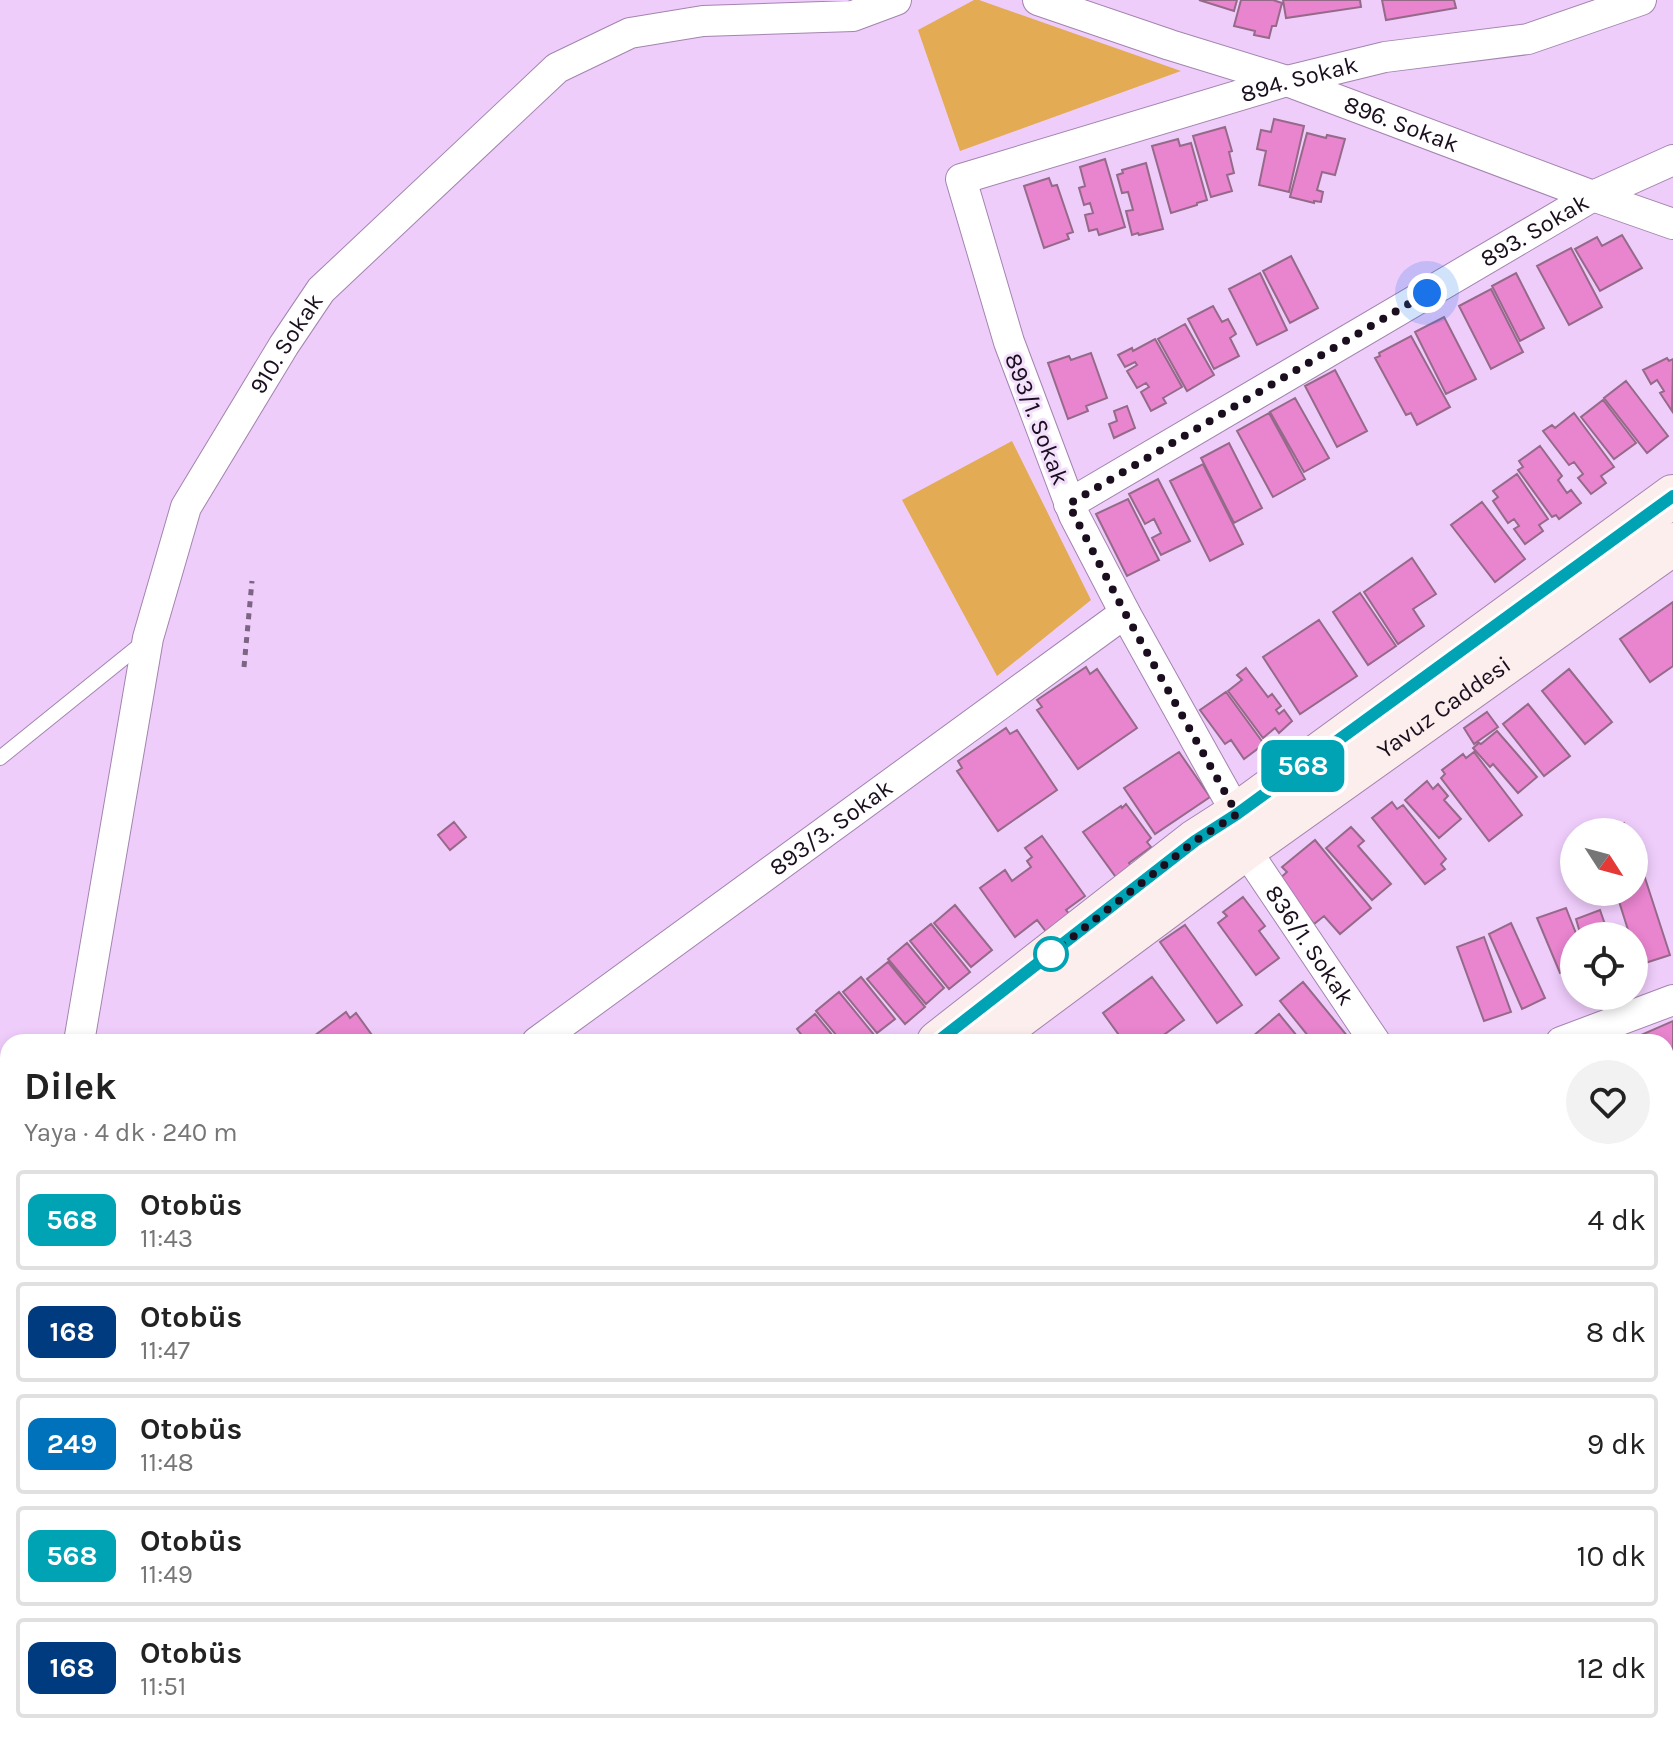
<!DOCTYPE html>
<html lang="tr">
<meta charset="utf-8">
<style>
:root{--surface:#fff;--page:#f2f2f2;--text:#222;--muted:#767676;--line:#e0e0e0}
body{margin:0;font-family:Karla,sans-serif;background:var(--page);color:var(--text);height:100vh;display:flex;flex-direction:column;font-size:30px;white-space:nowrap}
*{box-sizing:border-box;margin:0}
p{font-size:26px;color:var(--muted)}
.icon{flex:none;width:44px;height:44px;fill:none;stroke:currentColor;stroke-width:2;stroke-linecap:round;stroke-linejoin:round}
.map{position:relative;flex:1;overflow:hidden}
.sheet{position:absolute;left:0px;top:1034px;width:1674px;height:714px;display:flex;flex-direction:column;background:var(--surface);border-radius:24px 24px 0 0;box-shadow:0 4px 12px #0003}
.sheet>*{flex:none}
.badge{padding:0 16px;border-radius:12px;font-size:28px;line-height:52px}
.needle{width:52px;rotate:126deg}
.controls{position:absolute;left:1560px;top:818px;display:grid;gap:16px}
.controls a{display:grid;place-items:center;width:88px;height:88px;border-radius:50%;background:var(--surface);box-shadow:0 4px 12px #0003;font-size:40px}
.you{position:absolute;width:40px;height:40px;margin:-20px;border:6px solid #fff;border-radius:50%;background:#1a73e8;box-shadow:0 0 0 12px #1a73e833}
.map>.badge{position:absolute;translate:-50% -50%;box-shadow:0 0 0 4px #fff}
.round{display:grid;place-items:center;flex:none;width:84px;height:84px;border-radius:42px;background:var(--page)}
.head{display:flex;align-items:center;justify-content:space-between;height:136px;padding:0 24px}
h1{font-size:38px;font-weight:700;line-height:60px}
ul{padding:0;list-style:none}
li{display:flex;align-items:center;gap:24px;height:100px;margin:0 16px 12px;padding:0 8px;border:4px solid var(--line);border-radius:8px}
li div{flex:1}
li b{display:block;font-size:30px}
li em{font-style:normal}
li .badge{min-width:88px;font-weight:700;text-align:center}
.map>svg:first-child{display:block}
.green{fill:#e2ab54}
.building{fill:#e984cf;stroke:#956a89;stroke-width:2}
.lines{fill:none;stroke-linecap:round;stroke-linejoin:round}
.service-casing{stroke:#a384ae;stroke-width:16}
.minor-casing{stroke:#a384ae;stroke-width:32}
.secondary-casing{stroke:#a384ae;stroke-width:44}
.path{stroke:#7b6583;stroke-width:5;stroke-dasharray:6 6;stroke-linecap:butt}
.service{stroke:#fff;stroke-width:14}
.minor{stroke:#fff;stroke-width:30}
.secondary{stroke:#fdeeee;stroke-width:42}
.line-casing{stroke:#fff;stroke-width:18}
.line{stroke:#00a3b4;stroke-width:12}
.walk{stroke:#1b0f1f;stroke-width:8;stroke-dasharray:0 14.4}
.stop-dot{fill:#fff;stroke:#00a3b4;stroke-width:4}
.labels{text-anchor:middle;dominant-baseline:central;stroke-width:6;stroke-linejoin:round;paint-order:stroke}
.street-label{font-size:24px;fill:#1b0f1f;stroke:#f4e0fc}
</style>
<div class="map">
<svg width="1673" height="1747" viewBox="0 0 1673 1747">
<rect width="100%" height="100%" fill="#efcdfb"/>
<path class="green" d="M974,0H979L1181,71L960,151L918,30Z
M1012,441L1091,600L997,676L902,500Z
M798,1740H931L934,1747H796Z
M1269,1740H1439L1424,1747H1261Z"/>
<path class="building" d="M1199,0H1237L1234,11Z
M1241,0H1273L1282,3L1276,26H1272L1269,38L1254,35L1255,31L1234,26Z
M1283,0H1360L1361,7L1286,18Z
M1382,0H1454L1456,8L1386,20Z
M1274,119L1304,126L1289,192L1259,185L1266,151L1257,149L1261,130L1271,132Z
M1225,127L1232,151L1229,152L1234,173L1227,175L1232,191L1211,197L1193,136Z
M1307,133L1326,138L1327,135L1345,139L1335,175L1322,172L1317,190L1323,192L1321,202L1314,201V203L1290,197Z
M1178,139L1180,146L1191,143L1207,200L1197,203V205L1171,213L1152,146Z
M1105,159L1125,227L1099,235L1097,229L1089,231L1085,215L1093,213L1090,203L1084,205L1079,188L1085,186L1080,167Z
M1146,163L1163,229L1139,235L1138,233L1132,235L1126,211L1133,210L1128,192L1122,193L1117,175L1123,173L1122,170Z
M1049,178L1052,186L1057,185L1073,232L1067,234L1069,239L1044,248L1024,186Z
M1622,235L1642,268L1600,291L1575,249L1597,237L1602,246Z
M1571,248L1602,307L1569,325L1537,266Z
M1291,256L1318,308L1290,323L1263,271Z
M1260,273L1287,330L1257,345L1229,289Z
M1516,273L1544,328L1520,341L1492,286Z
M1491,289L1523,352L1491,369L1459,306Z
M1213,306L1222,322L1228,319L1236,334L1230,338L1239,356L1214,369L1188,319Z
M1444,317L1476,379L1446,394L1415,332Z
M1185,324L1214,375L1187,391L1158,339Z
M1411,336L1450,407L1417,425L1411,413L1406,415L1375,358L1380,356L1379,353Z
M1155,339L1182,387L1163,398L1166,403L1151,411L1141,392L1149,387L1146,383L1137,388L1127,371L1137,365L1135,362L1125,367L1118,355L1132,348L1133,351Z
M1091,353L1107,398L1086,406L1088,411L1068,419L1048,363L1069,356L1071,360Z
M1667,358L1669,361L1673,359L1672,411L1660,393L1664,391L1657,380L1651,384L1643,370Z
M1335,370L1367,431L1337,447L1305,386Z
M1626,381L1668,436L1647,453L1604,398Z
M1295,398L1329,458L1304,472L1270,412Z
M1603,400L1636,443L1614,459L1581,417Z
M1127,406L1135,428L1114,438L1109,424L1117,421L1114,411Z
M1269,413L1305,479L1273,497L1237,431Z
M1574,413L1614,467L1601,476L1606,483L1591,494L1578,478L1583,474L1574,462L1569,465L1543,431L1552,425L1555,428Z
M1229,443L1262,508L1234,523L1201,458Z
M1540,446L1562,476L1558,480L1567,493L1571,490L1581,503L1559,519L1556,515L1552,517L1518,470L1523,467L1519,461Z
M1203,464L1243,544L1210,561L1170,481Z
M1517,474L1548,519L1539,525L1543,531L1525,544L1514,529L1519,526L1514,519L1508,523L1493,501L1498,497L1493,491Z
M1158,479L1190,541L1161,555L1152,538L1161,533L1154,519L1145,524L1129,494Z
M1128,499L1159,560L1127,576L1096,514Z
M1482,502L1525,559L1495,582L1451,525Z
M1412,558L1436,594L1413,609L1424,626L1398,644L1364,592Z
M1360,593L1396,646L1368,665L1333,612Z
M1673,602V666L1650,682L1620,639Z
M1319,620L1357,676L1300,714L1263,657Z
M1086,667L1090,674L1097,669L1137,728L1078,769L1037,710L1042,707L1037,700Z
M1246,668L1268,697L1272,694L1281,706L1276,710L1279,714L1284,710L1292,721L1279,733L1275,728L1263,738L1228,691L1242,680L1237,675Z
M1569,669L1612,722L1585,744L1542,691Z
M1226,692L1264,744L1244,759L1231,740L1225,744L1200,710Z
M1528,704L1570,756L1544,776L1503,724Z
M1487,712L1498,727L1474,744L1464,728Z
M1006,728L1010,734L1017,730L1057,790L998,831L957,771L962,768L958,761Z
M1497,731L1537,777L1518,793L1493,764L1490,767L1473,748L1479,743L1481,744Z
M1179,752L1210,797L1155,834L1124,788Z
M1474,752L1522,815L1489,841L1441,778L1445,774L1442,770L1463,754L1466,758Z
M1427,781L1433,789L1438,784L1448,796L1444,800L1461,819L1439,838L1405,800Z
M1392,802L1397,809L1403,805L1446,859L1441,864L1445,869L1425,884L1372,818Z
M1126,804L1151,838L1147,842L1151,847L1129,863L1133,869L1118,880L1083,832L1121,806L1122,808Z
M454,822L466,837L450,850L438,835Z
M1624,823L1628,832H1603L1602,830Z
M1351,827L1364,841L1358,846L1391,884L1372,900L1326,848Z
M1042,836L1085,896L1066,910L1071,916L1047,933L1037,920L1015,937L980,888L1005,870L1012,881L1031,867L1027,861L1032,857L1025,848Z
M1315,840L1371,908L1340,934L1324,916L1314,924L1278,880L1287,872L1282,867Z
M1645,878L1670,955L1639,965L1634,948V936H1630L1616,892H1634V882Z
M1243,897L1265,926L1259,931L1279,958L1256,975L1218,923L1227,916L1223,912Z
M955,905L992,950L971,967L934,923Z
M1566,908L1577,936H1574V988L1570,990L1563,972L1560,973L1537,918Z
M1600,910L1609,936H1581L1576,919Z
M1511,923L1545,998L1522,1009L1489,934Z
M931,924L970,972L949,989L910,941Z
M1185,925L1242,1005L1217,1023L1160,942Z
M1484,937L1511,1012L1484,1021L1457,947Z
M907,943L944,988L926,1004L888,959Z
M888,962L925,1007L905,1024L867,979Z
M861,977L895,1019L877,1033L843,992Z
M1152,977L1184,1020L1161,1037L1165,1042H1124L1103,1013Z
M1303,982L1349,1038L1344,1042H1313L1280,1001Z
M839,992L880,1042H842L816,1011Z
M346,1012L350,1018L356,1013L377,1042H306Z
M815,1014L838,1042H807L797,1029Z
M1279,1014L1302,1042H1246Z
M1673,1021V1095L1666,1098V1042H1644L1641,1035Z
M1673,1205V1251L1666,1233V1208Z
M1670,1407L1673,1414V1446L1666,1449V1409Z
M1673,1453V1496L1666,1499V1456Z
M1673,1501V1526L1666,1529V1504Z
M1673,1533V1573L1666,1576V1537Z
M1667,1648L1673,1661V1723L1666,1710Z
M8,1682V1719L0,1708V1688Z
M0,1712L8,1722V1740H21L12,1747H0Z
M257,1740H279L285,1741L284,1747H256Z
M289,1740H299L318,1745L317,1747H287Z
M682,1740H749L748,1747H688L681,1745Z
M1004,1740H1031L1019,1747H1008Z
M1035,1740H1077L1080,1744L1075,1747H1024Z
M1558,1740H1606L1609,1747H1554L1560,1743Z
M1610,1740H1635L1621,1747H1614Z"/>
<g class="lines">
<g class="service-casing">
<path id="service" d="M0,758L145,641
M0,1093L8,1088"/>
</g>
<g class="minor-casing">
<g id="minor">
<path id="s1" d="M1038,0L1170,45L1287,81L1593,196L1673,224"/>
<path id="s2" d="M1069,504L1593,196L1673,160"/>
<path id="s3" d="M1237,814L1125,613L1074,515L1009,342L961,179L1287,81L1385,57L1528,39L1641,0"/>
<path id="s4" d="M1245,849L1375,1042"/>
<path id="s5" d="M79,1042L148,638L186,507L284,345L321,290L557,68L630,33L703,21L853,16L896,0"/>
<path id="s6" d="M537,1042L1125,613"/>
<path d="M1561,1042L1673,1000"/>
<path d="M1666,1307L1673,1326"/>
<path d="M1666,1618L1673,1614"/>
<path d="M0,1634L8,1628"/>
<path d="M170,1740L173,1747"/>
<path d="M428,1740L455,1747"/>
<path d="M952,1740L955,1747"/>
<path d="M1134,1740L1139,1747"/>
<path d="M1508,1740L1511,1747"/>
<path d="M112,1747L121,1740"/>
<path d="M782,1747L784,1740"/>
<path d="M1253,1747L1260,1740"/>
<path d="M1441,1747L1456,1740"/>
</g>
</g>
<g class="secondary-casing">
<g id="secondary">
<path d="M938,1042L1195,841L1237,814L1673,496"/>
<path id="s7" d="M985,1042L1245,849L1673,544"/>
<path d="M471,1747L473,1740"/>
<path d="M506,1747L508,1740"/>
</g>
</g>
<path class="path" d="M244,667L252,581"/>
<use href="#service" class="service"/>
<use href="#minor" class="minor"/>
<use href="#secondary" class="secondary"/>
</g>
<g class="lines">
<g class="line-casing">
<path id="line" d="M937,1042L1195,841L1237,814L1673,496"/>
</g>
<use href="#line" class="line"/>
<path class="walk" d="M1051,954L1195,841L1237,814L1125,613L1074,515L1069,504L1427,293"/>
</g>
<circle class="stop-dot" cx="1051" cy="954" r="16"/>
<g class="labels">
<g class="street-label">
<text stroke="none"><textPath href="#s3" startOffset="1048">894. Sokak</textPath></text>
<text stroke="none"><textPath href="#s1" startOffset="384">896. Sokak</textPath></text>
<text stroke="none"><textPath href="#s2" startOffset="540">893. Sokak</textPath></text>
<text stroke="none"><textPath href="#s5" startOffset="738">910. Sokak</textPath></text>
<text transform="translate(1037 419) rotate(69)">893/1. Sokak</text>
<text stroke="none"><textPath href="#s7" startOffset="568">Yavuz Caddesi</textPath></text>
<text stroke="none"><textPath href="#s6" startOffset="364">893/3. Sokak</textPath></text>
<text stroke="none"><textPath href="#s4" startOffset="116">836/1. Sokak</textPath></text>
</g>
</g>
</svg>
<div class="controls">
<a><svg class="needle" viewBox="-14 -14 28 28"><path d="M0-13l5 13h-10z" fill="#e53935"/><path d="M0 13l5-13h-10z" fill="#767676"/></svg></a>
<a><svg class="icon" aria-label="locate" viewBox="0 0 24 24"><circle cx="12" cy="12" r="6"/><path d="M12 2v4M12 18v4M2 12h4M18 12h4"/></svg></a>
</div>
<div class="you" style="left:1427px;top:293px"></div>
<b class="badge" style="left:1303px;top:766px;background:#00a3b4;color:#fff">568</b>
<section class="sheet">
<div class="head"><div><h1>Dilek</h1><p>Yaya · 4 dk · 240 m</p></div><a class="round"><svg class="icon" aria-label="heart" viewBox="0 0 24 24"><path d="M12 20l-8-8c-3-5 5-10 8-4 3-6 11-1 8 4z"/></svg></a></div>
<ul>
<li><span class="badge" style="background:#00a3b4;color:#fff">568</span><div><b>Otobüs</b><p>11:43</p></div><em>4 dk</em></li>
<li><span class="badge" style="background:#003b80;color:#fff">168</span><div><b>Otobüs</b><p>11:47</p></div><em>8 dk</em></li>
<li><span class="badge" style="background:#0072bc;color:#fff">249</span><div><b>Otobüs</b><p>11:48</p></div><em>9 dk</em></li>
<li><span class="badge" style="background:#00a3b4;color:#fff">568</span><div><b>Otobüs</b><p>11:49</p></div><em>10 dk</em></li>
<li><span class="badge" style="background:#003b80;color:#fff">168</span><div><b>Otobüs</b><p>11:51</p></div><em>12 dk</em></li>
</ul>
</section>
</div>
